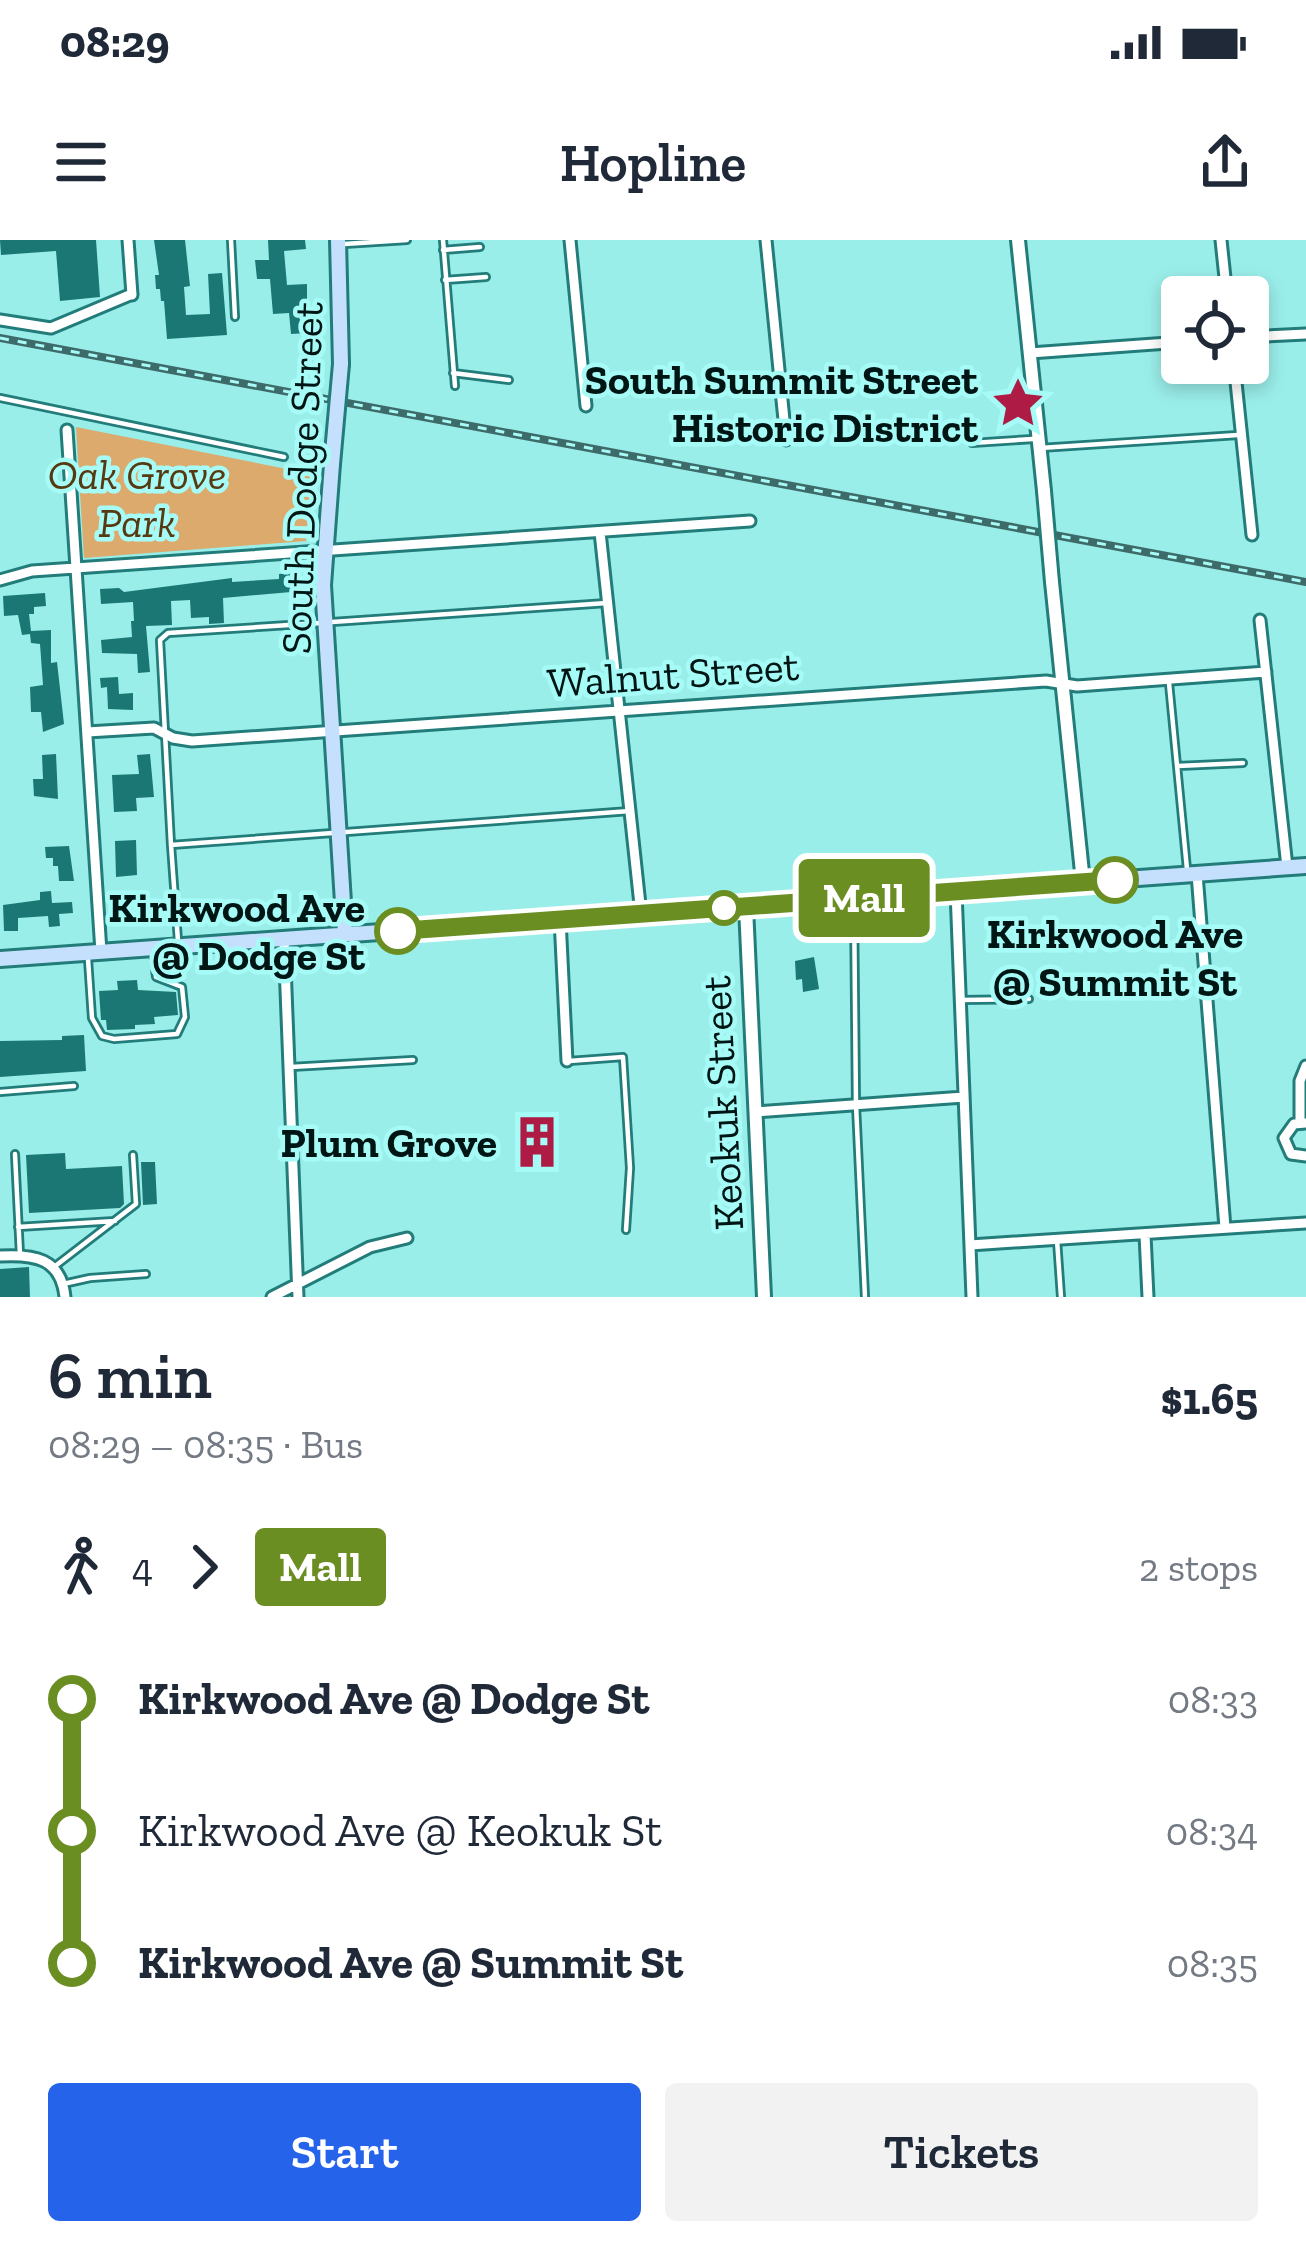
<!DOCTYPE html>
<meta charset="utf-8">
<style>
:root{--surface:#fff;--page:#f2f2f3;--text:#1f2937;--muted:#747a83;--accent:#2563eb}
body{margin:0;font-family:"Zilla Slab",serif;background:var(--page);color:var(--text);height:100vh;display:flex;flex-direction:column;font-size:45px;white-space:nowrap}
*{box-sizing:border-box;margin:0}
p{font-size:39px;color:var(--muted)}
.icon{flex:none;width:66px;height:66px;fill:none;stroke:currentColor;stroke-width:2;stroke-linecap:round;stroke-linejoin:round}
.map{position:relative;height:1057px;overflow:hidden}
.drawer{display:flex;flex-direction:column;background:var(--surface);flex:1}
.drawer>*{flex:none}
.badge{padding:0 24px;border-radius:9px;font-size:42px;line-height:78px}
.controls{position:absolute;left:1161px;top:36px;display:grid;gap:24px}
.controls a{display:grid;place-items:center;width:108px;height:108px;border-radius:12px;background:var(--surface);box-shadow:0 6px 18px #0003;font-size:60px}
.map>.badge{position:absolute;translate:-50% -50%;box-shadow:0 0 0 6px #fff}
.legs{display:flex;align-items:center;gap:18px;height:132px;padding:0 48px;font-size:39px}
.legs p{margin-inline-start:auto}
.summary{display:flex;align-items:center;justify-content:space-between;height:204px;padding:0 48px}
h1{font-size:66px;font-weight:600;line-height:90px}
.primary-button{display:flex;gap:24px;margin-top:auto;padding:24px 48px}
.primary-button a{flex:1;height:138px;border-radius:12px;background:var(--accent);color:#fff;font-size:48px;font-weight:600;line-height:138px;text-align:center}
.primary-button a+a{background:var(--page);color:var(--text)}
ul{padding:0 48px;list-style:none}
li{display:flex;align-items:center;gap:42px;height:132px;font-size:45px}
li i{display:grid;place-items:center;width:18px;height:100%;margin:0 15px;background:currentColor}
li i::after{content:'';width:30px;height:30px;margin:-15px;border:9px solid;border-radius:50%;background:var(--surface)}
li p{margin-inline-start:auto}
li:first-child i{background:linear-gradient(#0000 50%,currentColor 0)}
li:last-child i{background:linear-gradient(currentColor 50%,#0000 0)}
.status{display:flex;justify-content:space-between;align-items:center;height:84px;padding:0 60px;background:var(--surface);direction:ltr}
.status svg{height:33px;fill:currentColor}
header{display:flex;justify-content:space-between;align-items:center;height:156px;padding:0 48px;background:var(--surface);font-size:54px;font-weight:600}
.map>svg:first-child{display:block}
.green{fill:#dbaa6c}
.building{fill:#1b7774}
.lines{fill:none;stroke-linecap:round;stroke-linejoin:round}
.service-casing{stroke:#227c79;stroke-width:10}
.minor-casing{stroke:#227c79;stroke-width:15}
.tertiary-casing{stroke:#227c79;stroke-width:18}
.secondary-casing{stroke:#227c79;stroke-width:20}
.service{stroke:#fff;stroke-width:4.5}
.minor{stroke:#fff;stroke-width:9}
.tertiary{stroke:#fff;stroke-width:12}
.secondary{stroke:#c4e0fc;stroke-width:14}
.rail-casing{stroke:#3d6b69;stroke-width:8}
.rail{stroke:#a7fbf7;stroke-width:3;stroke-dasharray:9;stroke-linecap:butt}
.tertiary-bridge-casing{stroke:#227c79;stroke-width:18;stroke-linecap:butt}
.secondary-bridge-casing{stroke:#227c79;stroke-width:20;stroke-linecap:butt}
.tertiary-bridge{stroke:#fff;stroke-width:12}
.secondary-bridge{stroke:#c4e0fc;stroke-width:14}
.line-1-casing{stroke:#fff;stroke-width:27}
.line-1{stroke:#6b8e23;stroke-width:18}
.stop-1-dot{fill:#fff;stroke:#6b8e23;stroke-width:6}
.labels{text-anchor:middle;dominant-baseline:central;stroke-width:9;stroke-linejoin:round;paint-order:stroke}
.poi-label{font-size:42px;font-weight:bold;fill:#001615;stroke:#a7fbf7;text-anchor:end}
.park-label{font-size:42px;font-style:italic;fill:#563911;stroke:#a7fbf7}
.street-label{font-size:42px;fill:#001615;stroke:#a7fbf7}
.stop-label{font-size:42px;font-weight:bold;fill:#001615;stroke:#a7fbf7;text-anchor:end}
</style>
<div class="status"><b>08:29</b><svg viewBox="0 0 49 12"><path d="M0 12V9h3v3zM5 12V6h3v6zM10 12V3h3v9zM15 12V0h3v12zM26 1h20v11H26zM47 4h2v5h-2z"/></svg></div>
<header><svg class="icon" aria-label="menu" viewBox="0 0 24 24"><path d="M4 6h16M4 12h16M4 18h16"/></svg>Hopline<svg class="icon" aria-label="share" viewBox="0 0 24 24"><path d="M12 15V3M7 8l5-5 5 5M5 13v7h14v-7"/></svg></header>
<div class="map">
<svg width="1306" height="1057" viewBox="0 0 1306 1057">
<rect width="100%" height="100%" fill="#9aeeea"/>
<path class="green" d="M76,187L312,234L306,301L84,318Z"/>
<path class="building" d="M0,0H96L100,57L60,61L56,11L1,15Z
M154,0H185L190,46L184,47L186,75L210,74L208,34L222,33L227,95L167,99L164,61H161L160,49H156L155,35H159Z
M268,0H305L306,9L284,11L287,45L307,44V93L291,94L289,73L273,74L270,39H257L255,20H269Z
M290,333L291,352L223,358L224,383L209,384V377L191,378L190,360L171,361L172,385L146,386L150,432L138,433L137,414L102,413L101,400L132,397L131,381H134L133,362L101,364L100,349L119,348L124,352L232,338V342L279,339V334Z
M45,353L46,366L34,367V374H29L31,391L51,390V423L57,422L64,484L43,492L41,472H31L30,447L43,445L40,404L31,403L30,394L22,395L18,375L4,376L3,356Z
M118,437L119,454L133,453V470L108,469L107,447L101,448L100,438Z
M56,514L58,559L34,556L33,539H43L42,515Z
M150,514L154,557L136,558L137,571L114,572L112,535L139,534L137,515Z
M136,600L137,635L116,637L115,601Z
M69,606L74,641H59L58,626H53V618H46L45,607Z
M51,651L52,663L72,662L73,673L59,674L60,686L49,687L48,676L18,678V691H4L3,665L40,660V652Z
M814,717L819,749L803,752L802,739L796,740L795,721Z
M137,740L138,750L176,752L178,775L154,777L155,784L135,785V789L107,790L106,780H101L99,751L118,750L117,741Z
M84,795L86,831L0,837V801L62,800V796Z
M65,913L66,929L122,926L124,964L120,968L29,973L26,915Z
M141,922H155L157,964L143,965Z
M29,1027L30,1057H0V1029Z"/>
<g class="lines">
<g class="service-casing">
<path id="service" d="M231,0L235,77
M443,0L455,146
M344,4L407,0
M443,10L480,7
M445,40L486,37
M453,133L509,140
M0,158L284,217
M972,203L1033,199
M1040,208L1238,195
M332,382L607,363
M320,383L168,393L160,400L171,605L630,571
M1169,443L1187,629
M1178,526L1243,523
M171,605L178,701
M854,661L856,865L865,1057
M88,719L92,778L102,796L114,799L177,794L185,777L182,747L156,737L153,712
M960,760L1029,759
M569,821L623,817L630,928L626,990
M291,827L413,820
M0,852L74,846
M15,914L20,1015
M18,987L115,981
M1057,1000L1061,1057
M54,1027L136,964L133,915
M63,1044L90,1038L146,1034"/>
</g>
<g class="minor-casing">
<path id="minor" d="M128,0L132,55
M570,0L586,166
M766,0L786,200
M1221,0L1227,57
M0,80L51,88L132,54
M1248,97L1306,94
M1030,113L1182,102
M1234,123L1252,295
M67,190L101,712
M600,292L641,674
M0,340L32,331L750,281
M1260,380L1287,627
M87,492L154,488L173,498L192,501L1046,441L1077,446L1266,432
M1197,634L1225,988
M956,651L972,1057
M560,679L567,821
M284,699L298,1057
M755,872L964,857
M1300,883V841L1306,826
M1306,883L1294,884L1284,898L1291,914L1306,916
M1145,995L1148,1057
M970,1005L1306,983
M0,1016C34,1014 61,1018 65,1057
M272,1057L370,1007L407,998"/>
</g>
<g class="tertiary-casing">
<path id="tertiary" d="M1018,0L1044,251
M1052,342L1083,642
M746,667L764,1057"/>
</g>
<g class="secondary-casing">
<path id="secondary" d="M338,0L341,124
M332,224L323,345L345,694
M0,719L1306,626"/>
</g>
<use href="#service" class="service"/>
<use href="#minor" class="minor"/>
<use href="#tertiary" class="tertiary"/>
<use href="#secondary" class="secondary"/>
<g class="rail-casing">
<path id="rail" d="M0,98L1306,342"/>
</g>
<use href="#rail" class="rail"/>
<g class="tertiary-bridge-casing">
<path id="tertiary-bridge" d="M1044,251L1052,342"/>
</g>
<g class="secondary-bridge-casing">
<path id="secondary-bridge" d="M332,224L341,124"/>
</g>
<use href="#tertiary-bridge" class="tertiary-bridge"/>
<use href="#secondary-bridge" class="secondary-bridge"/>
</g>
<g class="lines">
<g class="line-1-casing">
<path id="line-1" d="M398,691L1115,640"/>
</g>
<use href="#line-1" class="line-1"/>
</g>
<defs>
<g id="sight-bare" transform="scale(4.14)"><path d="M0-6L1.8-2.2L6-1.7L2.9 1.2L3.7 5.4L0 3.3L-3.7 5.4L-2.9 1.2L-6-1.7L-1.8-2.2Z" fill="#ae1b45" stroke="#a7fbf7" stroke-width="2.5" paint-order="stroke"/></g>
<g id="building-bare" transform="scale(4.14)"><path d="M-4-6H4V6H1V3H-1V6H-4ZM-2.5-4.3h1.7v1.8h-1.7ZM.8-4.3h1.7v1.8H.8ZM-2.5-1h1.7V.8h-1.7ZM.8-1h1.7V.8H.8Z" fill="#ae1b45" stroke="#a7fbf7" stroke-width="2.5" paint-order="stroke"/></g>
</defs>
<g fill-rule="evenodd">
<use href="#sight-bare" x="1018" y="163"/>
<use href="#building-bare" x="537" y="902"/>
</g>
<g class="stop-1-dot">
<circle cx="1115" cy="640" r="21"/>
<circle cx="724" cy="668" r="15"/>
<circle cx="398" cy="691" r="21"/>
</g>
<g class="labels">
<g class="poi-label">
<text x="978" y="139">South Summit Street<tspan x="978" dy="48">Historic District</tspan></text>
<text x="497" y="902">Plum Grove</text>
</g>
<g class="park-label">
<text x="137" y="234">Oak Grove<tspan x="137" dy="48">Park</tspan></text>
</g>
<g class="street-label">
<text transform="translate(302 238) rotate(-88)">South Dodge Street</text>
<text transform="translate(673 434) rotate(-4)">Walnut Street</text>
<text transform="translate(722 863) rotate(-93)">Keokuk Street</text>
</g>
<g class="stop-label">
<text x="365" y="667">Kirkwood Ave<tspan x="365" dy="48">@ Dodge St</tspan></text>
<text x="1115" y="693" text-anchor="middle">Kirkwood Ave<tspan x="1115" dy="48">@ Summit St</tspan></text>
</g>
</g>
</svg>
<div class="controls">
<a><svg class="icon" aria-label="locate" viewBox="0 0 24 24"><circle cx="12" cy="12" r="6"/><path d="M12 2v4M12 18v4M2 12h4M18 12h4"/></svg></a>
</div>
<b class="badge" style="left:864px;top:658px;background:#6b8e23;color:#fff">Mall</b>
</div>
<section class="drawer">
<div class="summary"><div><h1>6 min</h1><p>08:29 – 08:35 · Bus</p></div><b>$1.65</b></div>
<div class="legs"><svg class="icon" aria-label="walk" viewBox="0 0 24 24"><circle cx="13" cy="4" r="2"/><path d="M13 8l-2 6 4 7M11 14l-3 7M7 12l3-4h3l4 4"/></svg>4<svg class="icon" aria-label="forward" viewBox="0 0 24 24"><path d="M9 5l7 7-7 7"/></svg><b class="badge" style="background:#6b8e23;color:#fff">Mall</b><p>2 stops</p></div>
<ul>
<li><i style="color:#6b8e23"></i><b>Kirkwood Ave @ Dodge St</b><p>08:33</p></li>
<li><i style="color:#6b8e23"></i><span>Kirkwood Ave @ Keokuk St</span><p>08:34</p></li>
<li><i style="color:#6b8e23"></i><b>Kirkwood Ave @ Summit St</b><p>08:35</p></li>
</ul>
<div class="primary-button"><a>Start</a><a>Tickets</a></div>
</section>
